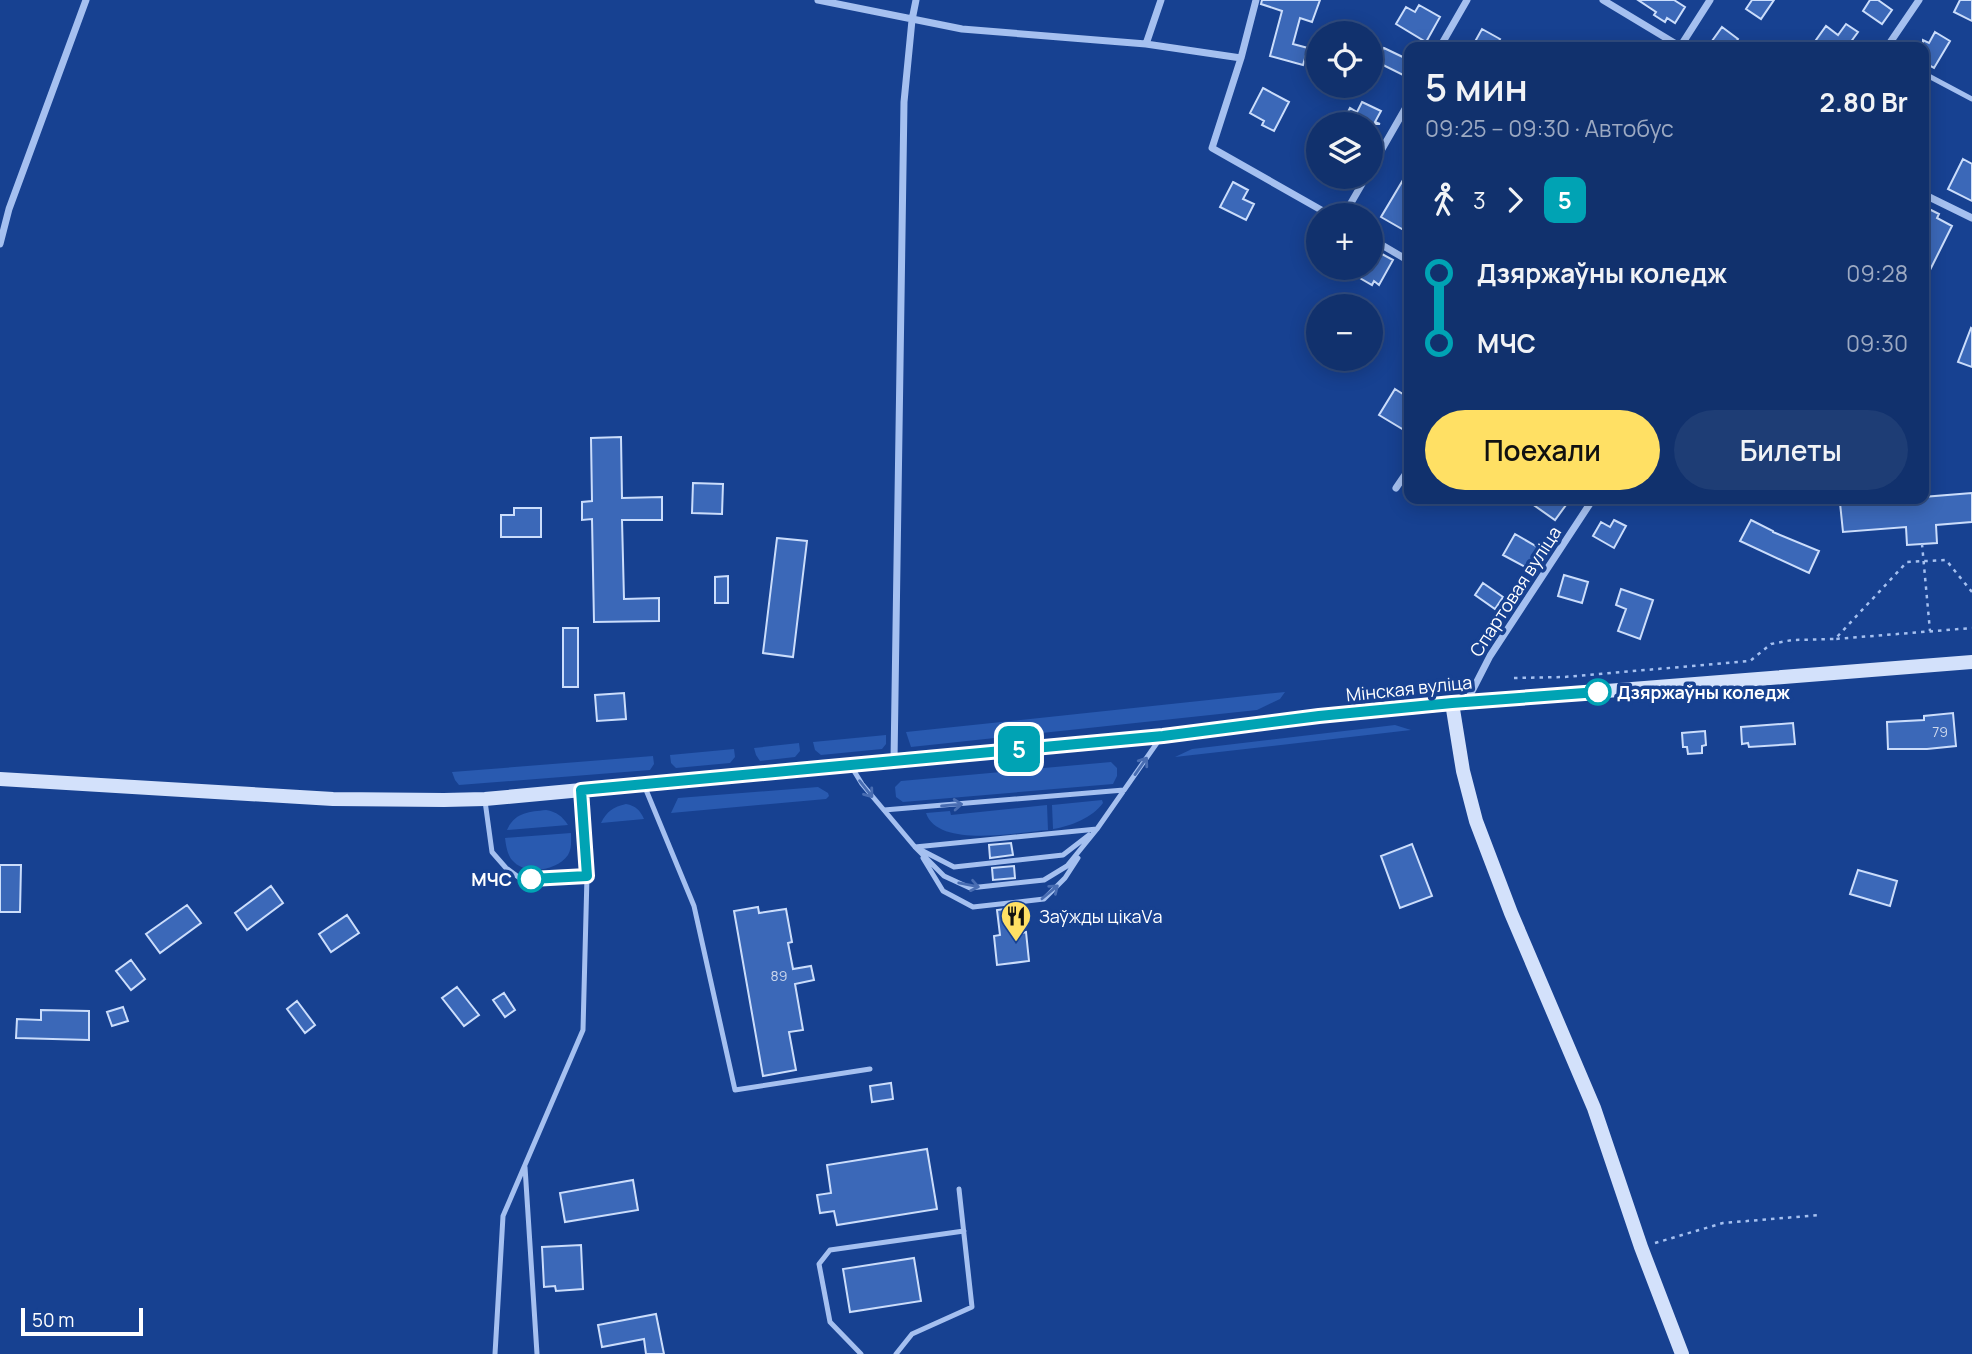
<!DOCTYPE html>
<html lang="ru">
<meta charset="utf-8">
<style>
:root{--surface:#11316d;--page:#1e3d75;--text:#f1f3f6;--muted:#9ca9c2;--line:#304c80;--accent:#ffe064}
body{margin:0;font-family:Manrope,sans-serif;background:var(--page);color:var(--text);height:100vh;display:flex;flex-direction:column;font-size:26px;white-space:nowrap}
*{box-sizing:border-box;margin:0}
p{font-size:23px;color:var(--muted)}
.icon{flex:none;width:38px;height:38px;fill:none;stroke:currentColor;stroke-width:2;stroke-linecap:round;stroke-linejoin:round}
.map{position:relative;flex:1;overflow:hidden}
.panel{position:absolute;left:1404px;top:42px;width:525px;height:462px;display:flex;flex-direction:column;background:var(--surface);border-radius:14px;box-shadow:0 4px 18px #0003,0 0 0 2px var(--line)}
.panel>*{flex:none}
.badge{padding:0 14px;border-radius:10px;font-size:24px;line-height:46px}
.buttons{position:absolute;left:1306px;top:21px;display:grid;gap:14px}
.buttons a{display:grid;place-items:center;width:77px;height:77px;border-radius:50%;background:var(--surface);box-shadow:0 4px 18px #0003,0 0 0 2px var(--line);font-size:35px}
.scale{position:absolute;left:21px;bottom:18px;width:122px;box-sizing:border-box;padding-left:7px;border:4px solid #fff;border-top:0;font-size:19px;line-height:24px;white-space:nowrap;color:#fff;-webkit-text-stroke:5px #174191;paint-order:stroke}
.map>.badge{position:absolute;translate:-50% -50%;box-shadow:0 0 0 4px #fff}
.legs{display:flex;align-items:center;gap:10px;height:77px;padding:0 21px;font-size:23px}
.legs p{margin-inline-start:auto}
.head{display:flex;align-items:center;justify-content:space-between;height:119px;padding:0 21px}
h1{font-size:38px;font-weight:600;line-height:52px}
.action{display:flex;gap:14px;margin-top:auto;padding:14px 21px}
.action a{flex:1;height:80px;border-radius:42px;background:var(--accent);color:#111;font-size:28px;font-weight:600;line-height:80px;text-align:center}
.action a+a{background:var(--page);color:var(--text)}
ul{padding:0 21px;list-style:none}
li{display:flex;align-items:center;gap:24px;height:70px;font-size:26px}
li i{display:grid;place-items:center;width:10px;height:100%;margin:0 9px;background:currentColor}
li i::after{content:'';width:18px;height:18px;margin:-9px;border:5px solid;border-radius:50%;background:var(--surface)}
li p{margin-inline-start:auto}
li:first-child i{background:linear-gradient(#0000 50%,currentColor 0)}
li:last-child i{background:linear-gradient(currentColor 50%,#0000 0)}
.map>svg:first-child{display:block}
.green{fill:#295ab0}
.building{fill:#3b68b8;stroke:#cbddfb;stroke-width:2}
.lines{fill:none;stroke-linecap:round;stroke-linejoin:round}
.path{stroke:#a5c0f0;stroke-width:2.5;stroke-dasharray:3.5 5;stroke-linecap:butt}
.lane{stroke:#a5c0f0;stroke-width:5}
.street{stroke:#a5c0f0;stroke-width:7}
.secondary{stroke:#d3e1fb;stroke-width:14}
.oneway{stroke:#496db2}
.line-1-casing{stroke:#fff;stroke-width:16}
.line-1{stroke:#00a3b4;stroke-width:10}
.stop-1-dot{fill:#fff;stroke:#00a3b4;stroke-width:3.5}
.labels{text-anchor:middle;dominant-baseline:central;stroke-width:7;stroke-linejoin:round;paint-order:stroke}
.number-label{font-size:14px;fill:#ced9ed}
.street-label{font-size:18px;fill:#fff;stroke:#174191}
.stop-label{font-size:18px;font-weight:bold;fill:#fff;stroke:#174191;text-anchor:start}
.poi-label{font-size:18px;fill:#fff;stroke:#174191;text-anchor:start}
</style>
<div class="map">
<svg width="1972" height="1354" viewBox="0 0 1972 1354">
<rect width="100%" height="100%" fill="#174191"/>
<path class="green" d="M1285,692L1280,699L1257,710L911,747L906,732Z
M1395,725L1411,730L1175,757L1192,749Z
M886,735V744L882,749L821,755L815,750L813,742Z
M799,743L800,751L795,757L760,761L756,755L754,748Z
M734,749L735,757L730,763L676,768L671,763L670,755Z
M653,756L654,764L650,770L459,785L455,780L452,772Z
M1111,762L1117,768V776L1113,784L903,802L896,797L895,787L901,781Z
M818,787L828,793L829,796L826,799L671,813L678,798Z
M1102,800L1103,803C1092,818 1071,826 1053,829L1052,805Z
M626,804C636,806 640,810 644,819L601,823C607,811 613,807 626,804Z
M1047,805L1048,830C1019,832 938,849 926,813L950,811L951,815Z
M546,810C557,812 562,816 568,825L507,830C515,812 529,812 546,810Z
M571,833C571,841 572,848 568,855C557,871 525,876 512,860C507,854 506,845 505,838Z"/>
<path class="building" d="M1262,0H1320L1312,22L1300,18L1293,44L1308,48L1303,65L1270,56L1282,11L1261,4Z
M1638,0H1674L1685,7L1675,23L1667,18L1665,22L1654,15L1656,12Z
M1752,0H1774L1761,19L1746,9Z
M1870,0H1878L1892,10L1882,24L1863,11Z
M1960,0H1972V21L1954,12Z
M1419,5L1440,17L1426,42L1396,24L1406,7L1415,12Z
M1846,24L1858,32L1850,43L1855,47H1827L1816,40L1826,26L1838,35Z
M1722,27L1738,39L1733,47H1721L1712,41Z
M1482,29L1500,39L1495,47H1472Z
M1935,32L1950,41L1934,68L1923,62V40L1929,43Z
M1384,48L1409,60V64L1403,75L1377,62Z
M1263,88L1289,102L1274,131L1262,125L1264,121L1250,113Z
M1362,102L1381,111L1375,122L1380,124H1342L1350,108L1357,112Z
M1963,159L1972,164V201L1948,189Z
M1409,170V233L1381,217Z
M1233,182L1248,190L1243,199L1254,204L1246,220L1220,207Z
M1923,206L1939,214L1937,218L1952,226L1923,284Z
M1382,254L1393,260L1379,285L1374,281L1372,285L1358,277L1360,274L1349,268H1370V256L1378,260Z
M1971,328L1972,329V367L1958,362Z
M1395,389L1409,398V433L1379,415Z
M621,437L622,498L662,497V520H622L624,599L659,598V621L594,622L592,519L582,520V502L592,501L591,438Z
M693,483L723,484L722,514L692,513Z
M1972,493V522L1936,525L1937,543L1907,545L1906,527L1843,532L1840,503L1896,499H1923V497Z
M1525,499H1556L1566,505L1555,520Z
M514,508H541V537H501V515H514Z
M1614,520L1626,526L1614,548L1593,536L1601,522L1610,527Z
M1751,520L1773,531V532L1819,551L1809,573L1740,541Z
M1515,534L1539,548L1527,568L1503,555Z
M777,538L807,541L793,657L763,653Z
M1564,575L1588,582L1582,603L1558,596Z
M728,576V603H715V577Z
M1483,583L1503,597L1495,609L1475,595Z
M1621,589L1653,600L1640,639L1618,631L1626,609L1616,605Z
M563,628H578V687H563Z
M624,693L626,719L597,721L595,695Z
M1953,713L1956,746L1927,749H1888L1887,722L1924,720V716Z
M1793,723L1795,744L1749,747L1748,743L1742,744L1741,727Z
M1705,731L1706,745L1702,746V753L1688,754L1687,747H1683L1682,733Z
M1011,843L1013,855L990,858L989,845Z
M1412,844L1432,896L1400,908L1381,856Z
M0,865H21L20,912H0Z
M1014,866L1015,878L993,880L992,868Z
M1858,870L1897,881L1890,906L1850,894Z
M271,886L283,903L247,930L235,913Z
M187,905L201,923L160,953L146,934Z
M758,907L759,913L786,909L792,942L788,943L793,969L811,966L814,980L795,984L803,1030L789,1032L796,1070L763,1076L734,911Z
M1019,907L1022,933L1026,932L1029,961L997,965L994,936L1000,935L997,910Z
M347,915L359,933L331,952L319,934Z
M131,960L145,979L131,990L116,971Z
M457,987L479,1015L464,1026L442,998Z
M504,993L515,1010L505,1017L493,1000Z
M297,1001L315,1025L305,1033L287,1009Z
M123,1007L128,1021L112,1026L107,1012Z
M41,1010L89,1011V1040L16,1038L17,1019L41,1020Z
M891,1083L893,1099L872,1102L870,1086Z
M927,1149L937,1209L837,1225L834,1211L820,1213L817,1195L831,1193L827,1165Z
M633,1180L638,1210L565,1222L560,1193Z
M581,1245L583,1289L556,1291L555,1286L544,1287L542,1247Z
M914,1258L921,1301L850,1312L843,1269Z
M656,1314L664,1354H646L644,1339L602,1347L598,1325Z"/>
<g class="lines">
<path class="path" d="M1922,544L1930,631
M1972,592L1946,560L1907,562L1835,639L1972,628
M1514,678L1564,677L1750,661L1771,644L1792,640L1835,639
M1655,1243L1723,1223L1820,1215"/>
<path class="lane" d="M1923,73L1972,99
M851,766L862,784L915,847L944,876L970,888L1044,880L1067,866L1097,829L1159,740
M644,785L694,906L735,1090L870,1069
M485,801L492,852L506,868L521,879L587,876
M884,810L1124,790
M915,847L1097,829
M921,850L954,867L1063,855L1089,835
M923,858L943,891L973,907L1044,899L1065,878L1078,858
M525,1167L537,1354
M495,1354L503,1216L583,1030L587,876L581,790
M861,1354L830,1322L819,1264L830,1250L964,1231
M896,1354L912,1334L972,1307L959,1189"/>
<path class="street" d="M818,0L962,29L1146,44L1241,58
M1256,0L1241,58L1212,148L1330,215
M1603,0L1681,47
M1146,44L1161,0
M1440,47L1467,0
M1680,47L1710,0
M1887,47L1919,0
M1370,170L1409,102
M1923,194L1972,218
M1344,215L1366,177
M1370,238L1409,261
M0,244L9,209L86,0
M1396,488L1409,469
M1467,701L1490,656L1593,499
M894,761L904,102L912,20L916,0"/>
<path class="secondary" d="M1452,703L1463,771L1476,821L1511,913L1594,1108L1641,1247L1682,1354
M0,779L333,799L444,800L485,799L1163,736L1319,716L1467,702L1972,662"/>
</g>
<defs><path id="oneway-shaft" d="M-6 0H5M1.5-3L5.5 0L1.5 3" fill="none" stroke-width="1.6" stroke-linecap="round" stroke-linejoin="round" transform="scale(1.75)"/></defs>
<g class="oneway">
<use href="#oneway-shaft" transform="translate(1141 766) rotate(-55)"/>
<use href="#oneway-shaft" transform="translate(866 789) rotate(52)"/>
<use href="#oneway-shaft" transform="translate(952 805) rotate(-5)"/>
<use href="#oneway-shaft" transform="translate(969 885) rotate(11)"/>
<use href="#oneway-shaft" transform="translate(1050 892) rotate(-40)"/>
</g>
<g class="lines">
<g class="line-1-casing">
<path id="line-1" d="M531,879L587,876L581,790L1163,736L1319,716L1452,703L1598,692"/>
</g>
<use href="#line-1" class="line-1"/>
</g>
<defs>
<g id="restaurant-pin" transform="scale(1.575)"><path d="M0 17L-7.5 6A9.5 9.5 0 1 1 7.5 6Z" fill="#ffe064" stroke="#174191"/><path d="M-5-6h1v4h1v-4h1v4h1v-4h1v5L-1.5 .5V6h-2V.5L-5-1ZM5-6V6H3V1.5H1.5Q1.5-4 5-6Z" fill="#111"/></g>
</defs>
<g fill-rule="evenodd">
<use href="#restaurant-pin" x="1016" y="916"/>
</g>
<g class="stop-1-dot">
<circle cx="1598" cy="692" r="12"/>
<circle cx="531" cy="879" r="12"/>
</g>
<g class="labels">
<g class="number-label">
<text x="1940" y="731">79</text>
<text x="779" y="975">89</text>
</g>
<g class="street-label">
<text transform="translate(1515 591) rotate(-57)">Спартовая вуліца</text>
<text transform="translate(1409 688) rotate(-6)">Мінская вуліца</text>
</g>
<g class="stop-label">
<text x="1617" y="692">Дзяржаўны коледж</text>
<text x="512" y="879" text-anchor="end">МЧС</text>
</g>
<g class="poi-label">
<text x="1039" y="916">Заўжды цікаVа</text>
</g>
</g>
</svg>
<div class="buttons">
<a><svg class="icon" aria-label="locate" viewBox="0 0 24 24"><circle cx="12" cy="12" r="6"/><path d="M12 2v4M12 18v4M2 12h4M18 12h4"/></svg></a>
<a><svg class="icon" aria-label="layers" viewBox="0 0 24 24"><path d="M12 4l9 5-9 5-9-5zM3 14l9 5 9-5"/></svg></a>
<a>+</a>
<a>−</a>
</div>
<div class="scale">50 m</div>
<b class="badge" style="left:1019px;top:749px;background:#00a3b4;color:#fff">5</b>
<section class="panel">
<div class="head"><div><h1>5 мин</h1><p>09:25 – 09:30 · Автобус</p></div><b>2.80 Br</b></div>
<div class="legs"><svg class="icon" aria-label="walk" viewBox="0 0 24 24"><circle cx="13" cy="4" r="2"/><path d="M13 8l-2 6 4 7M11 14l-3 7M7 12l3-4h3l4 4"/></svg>3<svg class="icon" aria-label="forward" viewBox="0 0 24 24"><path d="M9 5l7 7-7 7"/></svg><b class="badge" style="background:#00a3b4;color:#fff">5</b></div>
<ul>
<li><i style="color:#00a3b4"></i><b>Дзяржаўны коледж</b><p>09:28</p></li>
<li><i style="color:#00a3b4"></i><b>МЧС</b><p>09:30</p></li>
</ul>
<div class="action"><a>Поехали</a><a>Билеты</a></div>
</section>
</div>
